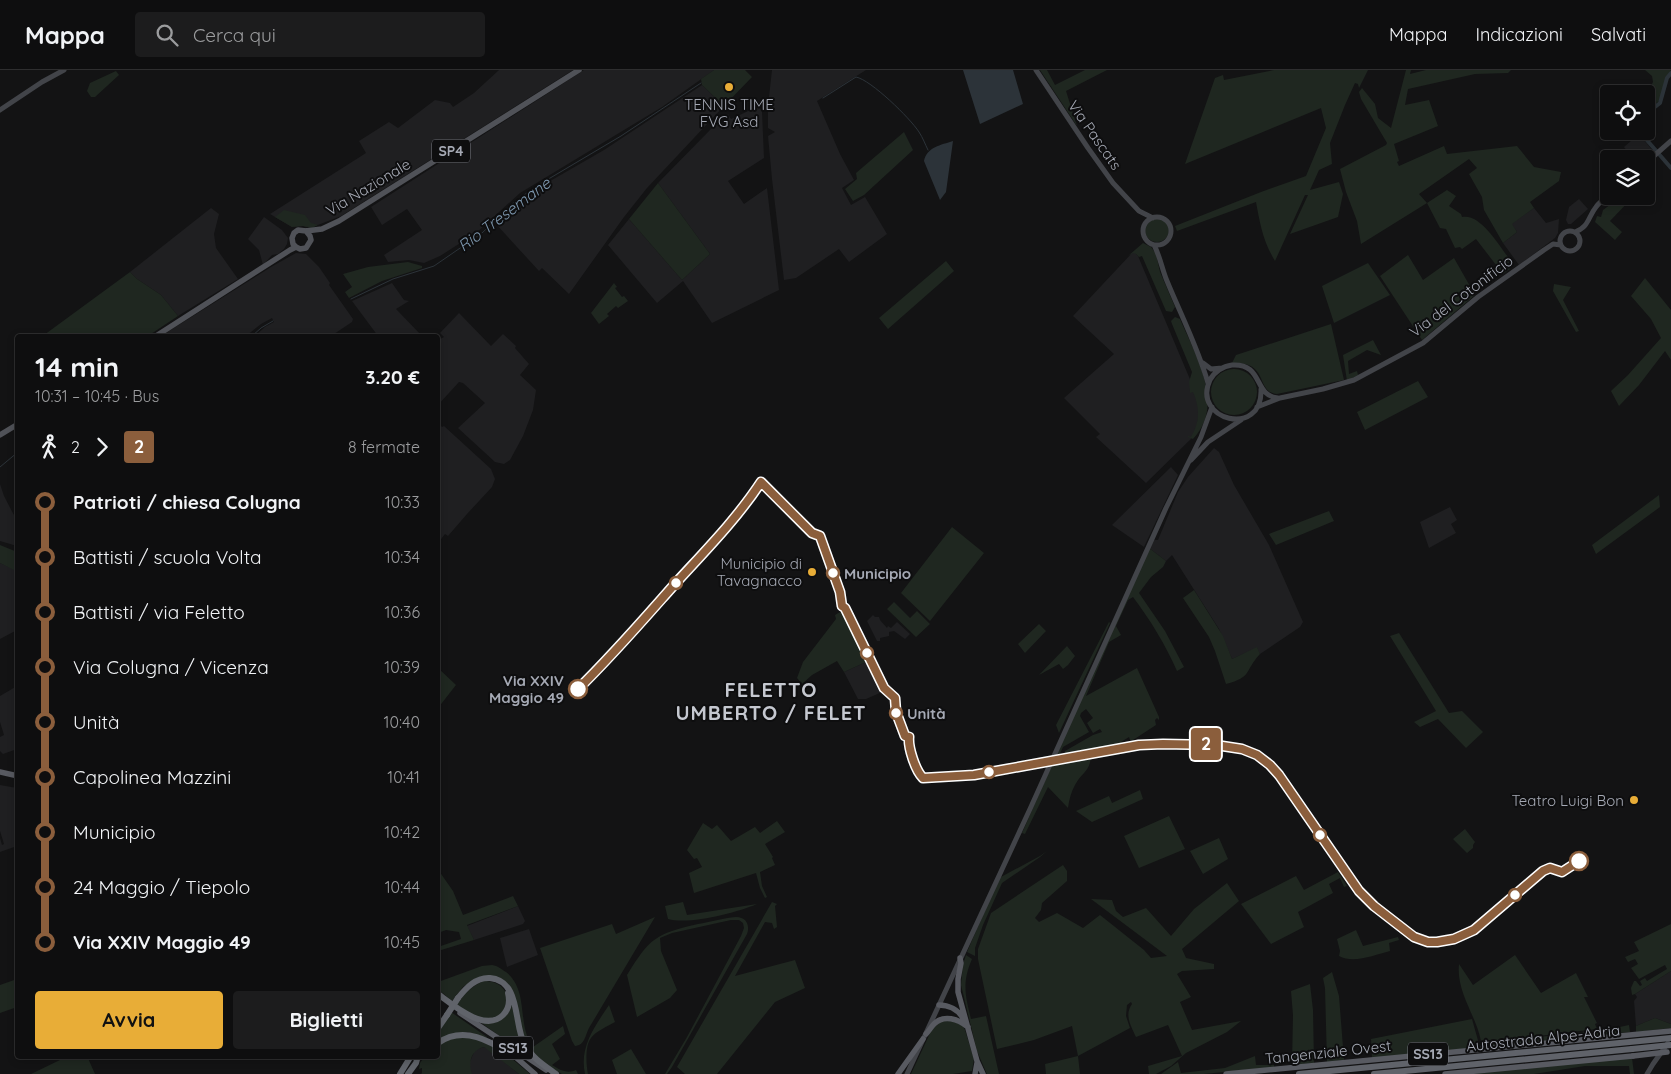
<!DOCTYPE html>
<html lang="it">
<meta charset="utf-8">
<style>
:root{--surface:#0e0e0f;--page:#1c1c1d;--text:#f1f3f6;--muted:#9b9c9e;--line:#2e2e2f;--accent:#e8ad37}
body{margin:0;font-family:Quicksand,sans-serif;background:var(--page);color:var(--text);height:100vh;display:flex;flex-direction:column;font-size:19px;white-space:nowrap}
*{box-sizing:border-box;margin:0}
p{font-size:16px;color:var(--muted)}
.icon{flex:none;width:28px;height:28px;fill:none;stroke:currentColor;stroke-width:2;stroke-linecap:round;stroke-linejoin:round}
.map{position:relative;flex:1;overflow:hidden}
.side{position:absolute;left:15px;top:264px;width:425px;height:725px;display:flex;flex-direction:column;background:var(--surface);border-radius:5px;box-shadow:0 2px 8px #0003,0 0 0 1px var(--line)}
.side>*{flex:none}
.badge{padding:0 10px;border-radius:4px;font-size:18px;line-height:32px}
.tools{position:absolute;left:1600px;top:15px;display:grid;gap:10px}
.tools a{display:grid;place-items:center;width:55px;height:55px;border-radius:5px;background:var(--surface);box-shadow:0 2px 8px #0003,0 0 0 1px var(--line);font-size:25px}
.map>.badge{position:absolute;translate:-50% -50%;box-shadow:0 0 0 2px #fff}
.legs{display:flex;align-items:center;gap:8px;height:55px;padding:0 20px;font-size:16px}
.legs p{margin-inline-start:auto}
.summary{display:flex;align-items:center;justify-content:space-between;height:85px;padding:0 20px}
h1{font-size:28px;font-weight:700;line-height:38px}
.button{display:flex;gap:10px;margin-top:auto;padding:10px 20px}
.button a{flex:1;height:58px;border-radius:5px;background:var(--accent);color:#111;font-size:20px;font-weight:700;line-height:58px;text-align:center}
.button a+a{background:var(--page);color:var(--text)}
ul{padding:0 20px;list-style:none}
li{display:flex;align-items:center;gap:18px;height:55px;font-size:19px}
li i{display:grid;place-items:center;width:8px;height:100%;margin:0 6px;background:currentColor}
li i::after{content:'';width:12px;height:12px;margin:-6px;border:4px solid;border-radius:50%;background:var(--surface)}
li p{margin-inline-start:auto}
li:first-child i{background:linear-gradient(#0000 50%,currentColor 0)}
li:last-child i{background:linear-gradient(currentColor 50%,#0000 0)}
header{display:flex;align-items:center;gap:30px;box-sizing:border-box;height:70px;padding:0 25px;background:var(--surface);border-bottom:1px solid var(--line)}
header strong{font-size:24px}
nav{display:flex;gap:28px;margin-inline-start:auto;font-size:18px}
.search{width:350px;height:45px;background:var(--page);display:flex;align-items:center;gap:12px;box-sizing:border-box;padding:0 18px;border-radius:5px;color:var(--muted);font-size:19px}
.map>svg:first-child{display:block}
.built{fill:#1f1f21}
.green{fill:#1f2720}
.water{fill:#2c3339}
.lines{fill:none;stroke-linecap:round;stroke-linejoin:round}
.stream{stroke:#2c3339;stroke-width:1}
.canal{stroke:#2c3339;stroke-width:4}
.secondary{stroke:#424449;stroke-width:5}
.primary{stroke:#505258;stroke-width:5.5}
.trunk{stroke:#585a61;stroke-width:5.5}
.motorway{stroke:#60636a;stroke-width:6}
.trunk-bridge{stroke:#585a61;stroke-width:5.5}
.motorway-bridge{stroke:#60636a;stroke-width:6}
.line-1-casing{stroke:#fff;stroke-width:11}
.line-1{stroke:#8b5e3c;stroke-width:8}
.poi-dot{fill:#e8ad37;stroke:#0e0e0f;stroke-width:2}
.stop-1-dot{fill:#fff;stroke:#8b5e3c;stroke-width:2.5}
.labels{text-anchor:middle;dominant-baseline:central;stroke-width:4;stroke-linejoin:round;paint-order:stroke}
.shield{fill:#0e0e0f;stroke:#787a82;stroke-width:1}
.shield-label{font-size:14px;font-weight:bold;fill:#a5a9b4}
.poi-label{font-size:15px;fill:#a5a9b4;stroke:#0e0e0f;text-anchor:end}
.street-label{font-size:15px;fill:#a5a9b4;stroke:#0e0e0f}
.stop-label{font-size:15px;font-weight:bold;fill:#a5a9b4;stroke:#0e0e0f;text-anchor:start}
.water-label{font-size:16px;font-style:italic;fill:#7d97ae;stroke:#0e0e0f}
.district-label{font-size:20px;font-weight:bold;letter-spacing:1px;fill:#c5c8d0;stroke:#0e0e0f}
</style>
<header>
<strong>Mappa</strong>
<div class="search"><svg class="icon" aria-label="search" viewBox="0 0 24 24"><circle cx="10" cy="10" r="6"/><path d="M15 15l6 6"/></svg>Cerca qui</div>
<nav><a>Mappa</a><a>Indicazioni</a><a>Salvati</a></nav>
</header>
<div class="map">
<svg width="1671" height="1004" viewBox="0 0 1671 1004">
<rect width="100%" height="100%" fill="#131314"/>
<path class="built" d="M499,0H573L341,146L310,158L303,156L292,157L270,144L366,83L359,71L389,52L398,58L435,30L450,33L453,37L474,23Z
M584,0H714L662,37L520,123L476,163L440,186L424,193L409,190L388,192L384,185L422,160L407,139L382,155L371,137Z
M772,0H866L817,31L840,84L854,110L842,118L851,135L865,127L887,164L849,192L839,179L796,208L784,210L772,109L768,66L775,62L768,58V36Z
M702,15L724,36L647,118L624,147L569,224L542,198L539,201L495,153L514,135L545,114L604,80Z
M759,36L762,42L764,88L728,111L744,134L767,118L779,220L712,253L683,211L657,233L608,175L629,149L682,210L710,184L658,113L710,60L728,44L731,49Z
M1639,64L1653,81L1649,85L1645,81L1636,89H1633L1624,77Z
M1579,129L1588,139L1571,154H1568L1566,150L1569,137Z
M211,138L219,144L214,164L216,178L238,209L178,246L161,225L137,209L130,202Z
M1534,138L1546,153L1559,149L1558,163L1555,168L1519,195L1503,173L1517,162L1511,154Z
M264,147L282,160L288,168L287,174L284,179L278,184L272,185L263,195L259,180L248,169Z
M296,183L306,184L319,197L330,213L329,215L353,249L352,252L331,266H255L265,257L274,252L272,248L261,254L246,266H161L271,197Z
M1132,183H1135L1138,186L1200,333L1196,364L1146,413L1096,367L1100,364L1064,328L1114,284L1073,246Z
M392,213L404,230L409,231L396,239L422,266H378L352,231Z
M459,243L491,276L503,264L516,276L515,278L529,294L520,305L536,320L533,340L523,366L510,390L504,394L495,392L458,358L485,333L463,313L459,312L438,335V270L444,267L440,263Z
M438,353L442,357L444,356L491,399L495,409L492,417L467,444L448,466L445,464L438,473Z
M1214,378L1219,382L1234,415L1269,475L1303,552L1300,557L1260,584L1257,578L1232,589L1219,559L1172,485L1166,491L1149,478L1153,470H1158L1178,422L1188,407Z
M1171,397L1178,405L1144,477L1112,455Z
M0,414L4,426L17,451V476L0,471Z
M1450,437L1457,450L1451,454L1456,463L1429,478L1420,452Z
M0,493L18,501L17,560L0,569Z
M873,545L875,547H879L880,550L887,558L888,556L891,558L897,552L910,564L905,569L894,561L889,562V566L880,568V571H877L867,551Z
M866,592L882,622L866,629H858L844,602Z
M17,616V679L3,684L0,681V667L4,665L0,652V626Z
M0,715L17,718V776L0,782V768L2,775L4,774L0,761Z
M518,836L525,851L523,854L474,870L467,856Z
M529,859L538,885L507,897L500,868Z
M1671,901V954L1655,948L1636,956L1634,931L1637,927L1635,924Z
M484,977L487,978L519,1004H471L469,994L474,982L477,979Z"/>
<path class="green" d="M714,0H745L752,7L724,36L702,15L701,9Z
M1040,0H1047L1055,15L1085,0H1107L1066,21L1077,56Z
M1274,0H1368L1359,18L1358,14L1355,13L1345,35L1330,73L1332,94L1319,100L1310,120L1339,112L1343,124L1338,147L1290,164L1308,125H1305L1275,191C1263,171 1260,154 1256,132L1177,161L1175,156L1261,122L1306,106L1326,58L1321,38L1185,94L1215,8L1223,5L1224,10Z
M1406,0H1411L1410,4L1426,0H1511L1508,3L1475,4L1408,19L1405,35L1429,30L1438,56L1394,74L1399,91L1397,92L1399,96L1444,76L1447,84L1517,76L1534,97L1561,102L1559,111L1530,132L1534,138L1512,154L1517,162L1503,173L1484,140L1482,127L1469,104L1477,98L1469,89L1419,124L1427,133L1447,120L1456,126L1449,136L1461,144L1462,147C1481,143 1500,177 1511,191L1508,193L1510,199L1503,204L1476,169L1462,179L1460,177L1455,178L1446,159L1440,158L1427,133L1361,174L1357,151L1346,122L1340,99L1386,75L1387,73L1361,29L1359,22L1362,18L1375,34L1378,48L1391,58Z
M1645,0H1671L1666,7L1660,30L1646,42V24H1618L1629,15L1638,18H1650L1653,12L1652,6Z
M116,1L119,5L95,27H91L87,21L90,13Z
M904,62L913,80L864,125L853,131L845,119L857,109L856,103Z
M658,113L710,184L682,210L629,149Z
M1622,126H1634L1610,151L1622,162L1615,170L1595,152L1597,146L1601,147L1603,140Z
M284,140L305,145L311,153L318,155L312,158L303,156L292,157L275,147Z
M1145 160a12 12 0 1 1 24 0a12 12 0 1 1-24 0Z
M1143,173L1151,177L1156,184L1160,202L1175,237L1172,242L1166,241L1142,186L1139,187L1136,184L1133,183L1128,186Z
M1408,185L1423,210L1454,188L1475,225L1422,270L1380,206Z
M946,191L954,201L888,259L879,248Z
M408,192L422,196V198L382,211L349,228L345,222L352,217L343,204L368,197Z
M1368,193L1390,225L1334,253L1322,216Z
M130,202L137,209L161,225L178,246L148,266L44,265Z
M1645,208L1671,240V290L1665,281L1639,315L1619,336L1611,321L1628,305L1661,268L1651,249L1631,226Z
M614,213L617,217L615,218L622,227L624,226L628,231L618,238L616,236L607,244L609,246L599,254L591,243Z
M1554,214L1571,217L1563,230L1579,261L1576,262L1553,221Z
M1175,247L1180,249C1195,284 1226,335 1193,369L1188,367V366L1191,367C1200,352 1200,338 1193,322L1190,323V321L1189,312L1192,302L1172,254L1171,251Z
M1331,254L1344,310L1277,324C1255,322 1270,291 1232,293L1236,285Z
M1373,270L1381,285L1367,280L1348,291L1349,304L1357,301L1358,305L1347,311L1343,285Z
M1211 322a23 23 0 1 1 46 0a23 23 0 1 1-46 0Z
M1418,311L1428,327L1365,360L1357,342Z
M1659,425L1660,437L1596,484L1592,475Z
M1329,441L1334,451L1276,475L1269,464Z
M952,457L984,483L930,551L901,523Z
M0,475L17,482V498L14,500L0,493Z
M1149,478L1166,491L1163,497L1151,507L1139,523L1165,561L1184,597L1177,601C1165,574 1151,551 1133,527L1128,530L1116,556L1121,565L1109,572L1086,626L1137,598L1159,647V650L1157,648L1155,650L1156,655L1133,670H1130L1129,667L1121,672L1122,675L1064,686L1065,681L1093,665L1102,662L1100,659L1093,663L1087,653L1093,648L1086,639L1081,643L1080,646L1089,662L1063,677L1059,686L1055,687Z
M1194,520L1223,566L1232,589L1257,577L1260,584C1244,601 1253,607 1226,614L1215,581L1209,567L1183,528Z
M894,532L910,548L917,541L930,554L916,567L887,539Z
M840,542L846,545L845,546L859,574V579L861,581L866,592L844,602L837,591L812,605L802,614L797,608L803,592L836,549L835,545Z
M1109,552L1110,553L1059,663L1056,655Z
M1039,554L1046,561L1025,583L1018,574Z
M1399,563L1449,643L1462,641L1483,662L1466,678L1438,649L1420,657L1414,652L1436,641L1390,566Z
M1067,576L1075,586L1068,595L1063,599L1059,594L1039,605Z
M438,598L456,615L438,638Z
M1091,687C1089,703 1082,702 1075,715C1071,722 1069,730 1068,738L1048,717L1025,764L1022,763L1052,695Z
M1140,720L1143,729L1092,752L1076,741L1109,726L1112,733Z
M1169,746L1185,779L1139,798L1124,766Z
M777,751L785,762L765,774L773,787L772,788L775,795L760,802L762,816L767,827L765,828L760,818L756,803L694,823L689,803L702,797L697,788L694,789L687,780L703,753L712,759L717,755L731,771L755,757L760,763Z
M1465,759L1475,772L1473,775V778L1467,783L1453,769Z
M1219,768L1228,789L1203,804L1190,781Z
M1047,781L1040,787L1002,813L983,855L975,878V886L967,882L999,808L1040,786Z
M1063,795L1067,801V811L1042,833L1041,840L1035,848L1039,852L1057,843L1083,858L1100,845L1144,880L1151,888L1167,886L1091,829L1112,830L1116,841L1123,847L1146,838L1171,866L1194,839L1227,813L1239,831L1182,879L1186,888L1214,894V899L1182,901L1177,904L1191,927L1180,932L1192,960L1241,951L1227,962L1186,983L1171,996L1156,1004H1149L1148,996L1182,986L1168,955L1136,967C1131,956 1124,945 1132,934L1131,932L1127,935L1126,946L1130,958L1078,986L1080,1004H1046L1045,994L1078,986L1072,956L1034,970L997,979L978,889V879L991,843Z
M439,801L453,821L463,845L513,826L518,836L467,855L474,870L438,881V877L461,869L459,862L446,860L438,863V803Z
M1338,802L1347,816L1344,817L1340,808L1329,814L1333,823L1298,842L1304,857L1271,874L1241,834L1296,806L1304,820Z
M683,832L687,845L757,834C736,843 689,855 668,849L665,836Z
M772,832L777,834L775,836L777,857L774,859L772,853L765,852L735,906L795,890L805,918L775,932L717,1004H685L677,997Z
M655,847L589,958C585,966 585,975 575,976L572,971L540,878L612,854L616,864Z
M736,847C747,847 750,856 747,864L672,997L667,1004H665L687,967L741,866L744,858L743,853L739,850H731L672,863L660,868L661,881L677,920L670,928L637,947L627,905C650,868 655,864 698,854C710,852 723,848 736,847Z
M1671,854V901L1635,924L1632,925L1631,918L1634,911H1636L1640,916L1642,915L1640,911L1645,908L1647,911L1667,899L1665,895L1639,909L1631,898L1638,894L1635,889L1628,892L1625,887L1639,881L1634,872Z
M1356,860L1363,876L1398,867L1399,870L1389,873L1390,881C1374,885 1354,894 1339,886L1340,881L1337,869Z
M966,885L972,889C962,912 965,925 971,949L986,946L999,1004H987L986,1002L977,981L961,915L963,894Z
M1515,885L1541,923L1576,903L1588,927H1584L1597,953L1595,954L1597,959L1506,970L1481,971C1476,945 1456,922 1459,894L1473,915Z
M492,895C498,896 501,899 506,902C530,922 516,954 533,977L563,956L565,964L552,974L560,989L552,995C560,1000 567,1004 576,1000L578,1004H562L540,991L528,979L506,914L477,908L463,917L452,931L438,919V912L482,896Z
M1332,902L1339,926L1344,990L1327,992L1325,918L1323,908Z
M17,909V937L0,943V915Z
M484,911C515,911 513,946 489,949C477,951 466,941 457,934C465,924 472,915 484,911Z
M1310,914L1313,940L1314,993L1292,995L1293,945L1291,921Z
M510,929L529,987L480,952L499,949Z
M609,935L615,952C608,956 596,961 591,968C585,975 586,995 588,1004H585C579,977 595,956 609,935Z
M451,942L487,967V968L468,962L438,971V961Z
M1655,948L1671,954V958L1636,962V956Z
M1472,949L1479,974L1615,958L1629,955L1630,962L1372,988L1371,969Z
M951,950L963,956L965,960L974,989L972,1001L953,1004H911L932,959L942,951Z
M472,966L505,983L530,1004H519L484,977C471,980 468,992 472,1004H421L422,1003V998L419,999L420,993L425,986H438V974L446,969Z
M631,979L646,1004H617L612,990Z
M59,986H87L95,1004H31L60,990Z
M1255,986L1256,995H1274V997L1204,1004H1161L1178,992L1181,1003L1225,998Z
M1632,988L1634,1004H1630L1629,996H1585L1534,1004H1467Z"/>
<path class="water" d="M963,0H1013L1023,34L980,54Z
M953,71L946,122L940,130L924,91C927,77 941,75 953,71Z"/>
<g class="lines">
<path class="stream" d="M823,28L856,7C871,10 910,48 919,62C923,68 925,74 928,80
M351,229L393,209L434,196L482,163L512,134L535,117L621,66L701,13
M252,266L261,258L273,251
M0,397L18,382"/>
<path class="canal" d="M1646,44L1660,33L1667,8L1671,3
M1639,61L1671,98"/>
<path class="secondary" d="M1036,0L1088,78L1113,113L1139,141L1153,148
M0,40L42,12L64,0
M1646,93L1671,71
M1143 161a14 14 0 1 1 28 0a14 14 0 1 1-28 0Z
M1560 171a10 10 0 1 1 20 0a10 10 0 1 1-20 0Z
M1575,162C1589,157 1588,147 1596,137C1599,132 1605,129 1609,125
M1154,175C1160,186 1162,199 1167,211C1181,245 1198,278 1208,313
M1203,293L1211,299L1222,298
M1261,319C1263,369 1191,350 1210,310C1214,302 1223,296 1232,295C1264,293 1253,326 1278,328
M1257,337L1280,328L1323,319L1354,310L1423,273L1478,227L1544,180L1553,174L1561,175
M1191,390L1208,372L1241,350
M907,1004L1030,739L1166,438L1201,367L1212,337
M1647,1004L1653,994L1668,973"/>
<path class="primary" d="M296,177L293,174L292,168L294,163L298,160L306,161L322,159L339,151L579,0
M156,266L290,180L296,177L300,179L306,178L311,170L310,166L306,161
M0,365L18,354"/>
<path class="trunk" d="M0,702L18,706
M960,888L961,893L958,909V922L977,991L983,1004
M939,935C949,935 958,940 963,948
M460,943L546,1000
M926,964C929,961 931,957 934,954C944,944 958,949 968,957
M512,984L535,1004
M898,1004L923,969
M975,1004L977,993
M1226,1004L1671,961
M1445,1004L1633,986"/>
<path class="motorway" d="M438,924C453,935 485,963 503,945C509,939 510,931 508,923
M458,928C466,918 476,907 490,908C522,911 513,956 525,975C532,988 545,996 556,1004
M438,958L447,945
M438,973C464,955 490,971 514,986
M400,1004L411,986
M408,1004L416,993L418,986
M1299,1004L1671,968
M1374,1004L1632,979"/>
<path class="trunk-bridge" d="M1633,986L1667,982"/>
<path class="motorway-bridge" d="M447,945L458,928
M1632,979L1671,975"/>
</g>
<g class="lines">
<g class="line-1-casing">
<path id="line-1" d="M578,619C612,586 643,550 674,515C704,482 736,450 761,412L812,463L820,466L840,522L842,536L845,538L884,618L895,628L896,642L905,666L909,667C908,677 915,700 923,708L974,705L1139,675L1163,674L1216,675L1242,679L1257,685L1270,695L1279,705L1359,821L1374,836L1414,867L1428,872H1437L1454,869L1474,860L1543,801L1550,798L1562,802L1579,791"/>
</g>
<use href="#line-1" class="line-1"/>
</g>
<g class="poi-dot">
<circle cx="729" cy="17" r="5"/>
<circle cx="812" cy="502" r="5"/>
<circle cx="1634" cy="730" r="5"/>
</g>
<g class="stop-1-dot">
<circle cx="833" cy="503" r="6"/>
<circle cx="676" cy="513" r="6"/>
<circle cx="867" cy="583" r="6"/>
<circle cx="578" cy="619" r="9"/>
<circle cx="896" cy="643" r="6"/>
<circle cx="989" cy="702" r="6"/>
<circle cx="1320" cy="765" r="6"/>
<circle cx="1579" cy="791" r="9"/>
<circle cx="1515" cy="825" r="6"/>
</g>
<g class="labels">
<g class="shield">
<rect x="432" y="69.5" width="38" height="23" rx="4"/>
<rect x="493" y="966.5" width="40" height="23" rx="4"/>
<rect x="1408" y="972.5" width="40" height="23" rx="4"/>
</g>
<g class="shield-label">
<text x="451" y="81">SP4</text>
<text x="513" y="978">SS13</text>
<text x="1428" y="984">SS13</text>
</g>
<g class="poi-label">
<text x="729" y="34" text-anchor="middle">TENNIS TIME<tspan x="729" dy="17">FVG Asd</tspan></text>
<text x="802" y="493">Municipio di<tspan x="802" dy="17">Tavagnacco</tspan></text>
<text x="1624" y="730">Teatro Luigi Bon</text>
</g>
<g class="street-label">
<text transform="translate(1095 65) rotate(55)">Via Pascats</text>
<text transform="translate(368 117) rotate(-31)">Via Nazionale</text>
<text transform="translate(1461 226) rotate(-37)">Via del Cotonificio</text>
<text transform="translate(1543 968) rotate(-6)">Autostrada Alpe-Adria</text>
<text transform="translate(1328 982) rotate(-6)">Tangenziale Ovest</text>
</g>
<g class="stop-label">
<text x="844" y="503">Municipio</text>
<text x="564" y="610" text-anchor="end">Via XXIV<tspan x="564" dy="17">Maggio 49</tspan></text>
<text x="907" y="643">Unità</text>
</g>
<g class="water-label">
<text transform="translate(504 144) rotate(-37)">Rio Tresemane</text>
</g>
<g class="district-label">
<text x="771" y="619">FELETTO<tspan x="771" dy="23">UMBERTO / FELET</tspan></text>
</g>
</g>
</svg>
<div class="tools">
<a><svg class="icon" aria-label="locate" viewBox="0 0 24 24"><circle cx="12" cy="12" r="6"/><path d="M12 2v4M12 18v4M2 12h4M18 12h4"/></svg></a>
<a><svg class="icon" aria-label="layers" viewBox="0 0 24 24"><path d="M12 4l9 5-9 5-9-5zM3 14l9 5 9-5"/></svg></a>
</div>
<b class="badge" style="left:1206px;top:674px;background:#8b5e3c;color:#fff">2</b>
<section class="side">
<div class="summary"><div><h1>14 min</h1><p>10:31 – 10:45 · Bus</p></div><b>3.20 €</b></div>
<div class="legs"><svg class="icon" aria-label="walk" viewBox="0 0 24 24"><circle cx="13" cy="4" r="2"/><path d="M13 8l-2 6 4 7M11 14l-3 7M7 12l3-4h3l4 4"/></svg>2<svg class="icon" aria-label="forward" viewBox="0 0 24 24"><path d="M9 5l7 7-7 7"/></svg><b class="badge" style="background:#8b5e3c;color:#fff">2</b><p>8 fermate</p></div>
<ul>
<li><i style="color:#8b5e3c"></i><b>Patrioti / chiesa Colugna</b><p>10:33</p></li>
<li><i style="color:#8b5e3c"></i><span>Battisti / scuola Volta</span><p>10:34</p></li>
<li><i style="color:#8b5e3c"></i><span>Battisti / via Feletto</span><p>10:36</p></li>
<li><i style="color:#8b5e3c"></i><span>Via Colugna / Vicenza</span><p>10:39</p></li>
<li><i style="color:#8b5e3c"></i><span>Unità</span><p>10:40</p></li>
<li><i style="color:#8b5e3c"></i><span>Capolinea Mazzini</span><p>10:41</p></li>
<li><i style="color:#8b5e3c"></i><span>Municipio</span><p>10:42</p></li>
<li><i style="color:#8b5e3c"></i><span>24 Maggio / Tiepolo</span><p>10:44</p></li>
<li><i style="color:#8b5e3c"></i><b>Via XXIV Maggio 49</b><p>10:45</p></li>
</ul>
<div class="button"><a>Avvia</a><a>Biglietti</a></div>
</section>
</div>
